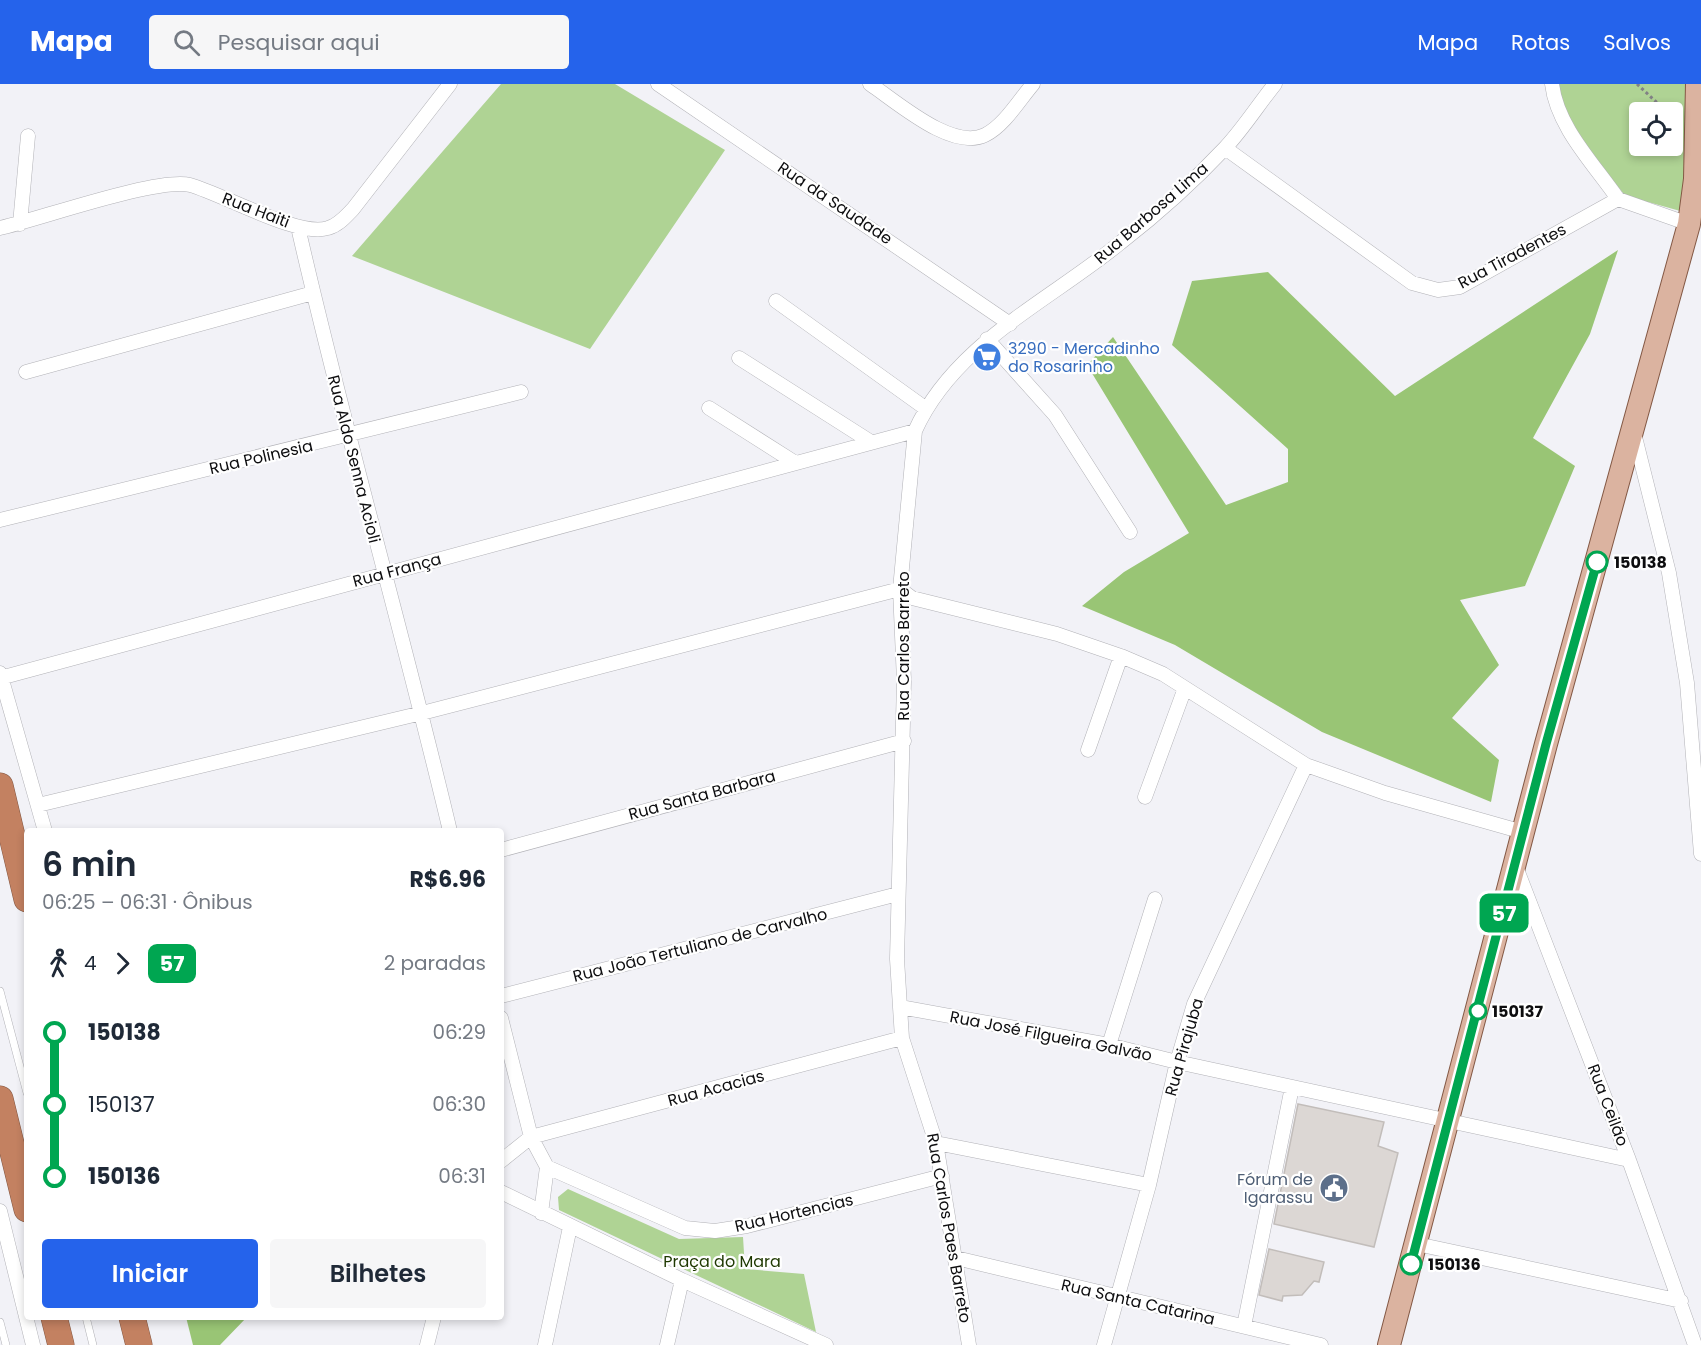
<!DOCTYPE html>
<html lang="pt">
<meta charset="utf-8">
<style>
:root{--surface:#fff;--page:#f6f6f7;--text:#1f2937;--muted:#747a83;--accent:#2563eb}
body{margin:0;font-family:Poppins,sans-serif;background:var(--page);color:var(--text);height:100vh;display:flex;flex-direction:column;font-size:22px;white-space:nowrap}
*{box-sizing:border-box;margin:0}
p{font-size:20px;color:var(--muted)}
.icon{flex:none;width:33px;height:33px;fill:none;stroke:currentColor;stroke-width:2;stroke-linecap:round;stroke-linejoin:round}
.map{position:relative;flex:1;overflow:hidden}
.sheet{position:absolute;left:24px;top:744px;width:480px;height:492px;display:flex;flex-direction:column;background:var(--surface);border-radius:6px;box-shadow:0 3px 9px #0003}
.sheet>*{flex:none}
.badge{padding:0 12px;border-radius:9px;font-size:21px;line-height:39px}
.tools{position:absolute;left:1629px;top:18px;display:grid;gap:12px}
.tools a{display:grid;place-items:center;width:54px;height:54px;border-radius:6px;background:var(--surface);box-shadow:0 3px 9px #0003;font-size:30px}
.map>.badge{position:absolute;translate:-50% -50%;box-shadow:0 0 0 3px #fff}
.legs{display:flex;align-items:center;gap:9px;height:66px;padding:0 18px;font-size:20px}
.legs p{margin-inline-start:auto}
.headline{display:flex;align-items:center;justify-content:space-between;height:102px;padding:0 18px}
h1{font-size:33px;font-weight:600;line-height:45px}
.button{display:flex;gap:12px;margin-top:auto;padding:12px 18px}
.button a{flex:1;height:69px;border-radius:6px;background:var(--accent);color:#fff;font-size:24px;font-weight:600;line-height:69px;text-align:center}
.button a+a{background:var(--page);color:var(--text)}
ul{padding:0 18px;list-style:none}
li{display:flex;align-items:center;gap:21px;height:72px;font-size:22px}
li i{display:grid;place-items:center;width:9px;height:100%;margin:0 8px;background:currentColor}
li i::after{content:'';width:15px;height:15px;margin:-8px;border:4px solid;border-radius:50%;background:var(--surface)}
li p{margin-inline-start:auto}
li:first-child i{background:linear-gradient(#0000 50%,currentColor 0)}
li:last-child i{background:linear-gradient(currentColor 50%,#0000 0)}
header{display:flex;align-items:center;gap:36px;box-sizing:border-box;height:84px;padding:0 30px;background:var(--accent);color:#fff}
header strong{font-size:28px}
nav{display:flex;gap:33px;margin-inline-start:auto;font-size:21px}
.search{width:420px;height:54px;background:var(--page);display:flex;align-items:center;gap:15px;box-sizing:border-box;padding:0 21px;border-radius:6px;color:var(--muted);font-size:22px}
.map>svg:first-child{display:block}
.green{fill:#afd394;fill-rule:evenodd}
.forest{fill:#99c575}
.building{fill:#dcd7d4;stroke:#c2bdba;stroke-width:1.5}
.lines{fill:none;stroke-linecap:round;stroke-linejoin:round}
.lane-casing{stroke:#b2b2b7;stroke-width:8}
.street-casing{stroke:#b2b2b7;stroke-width:15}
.primary-casing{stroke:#835844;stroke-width:24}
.highway-casing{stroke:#835844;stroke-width:27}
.path{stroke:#818185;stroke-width:3;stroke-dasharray:3 3;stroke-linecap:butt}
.lane{stroke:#fff;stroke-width:7}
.street{stroke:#fff;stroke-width:14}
.primary{stroke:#dbb3a0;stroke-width:22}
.highway{stroke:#c38161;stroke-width:26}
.line-1-casing{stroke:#fff;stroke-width:14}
.line-1{stroke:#00a651;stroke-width:9}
.stop-1-dot{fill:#fff;stroke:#00a651;stroke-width:3}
.labels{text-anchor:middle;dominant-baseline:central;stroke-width:4.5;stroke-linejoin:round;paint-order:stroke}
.street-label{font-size:16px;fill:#0d0d0f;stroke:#fff}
.shop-label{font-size:16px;fill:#366cbe;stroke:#fff;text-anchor:start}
.stop-label{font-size:16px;font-weight:bold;fill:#0d0d0f;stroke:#fff;text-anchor:start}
.service-label{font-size:16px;fill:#4e5e75;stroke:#fff;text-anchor:end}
.park-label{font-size:16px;fill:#1e3800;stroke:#fff}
</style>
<header>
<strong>Mapa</strong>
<div class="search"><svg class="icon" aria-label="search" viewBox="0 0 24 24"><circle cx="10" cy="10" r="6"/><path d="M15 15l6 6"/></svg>Pesquisar aqui</div>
<nav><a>Mapa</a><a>Rotas</a><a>Salvos</a></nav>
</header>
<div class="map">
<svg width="1701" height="1261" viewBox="0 0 1701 1261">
<rect width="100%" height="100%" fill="#f2f2f7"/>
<path class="green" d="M501,0H615L725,66L590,265L352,172Z
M1553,0H1699L1691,130L1648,118L1632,120L1570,44ZM1640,28H1672V62H1640Z
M568,1105L679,1155L743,1153L745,1185L804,1190L816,1248L559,1126L558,1113Z"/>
<path class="forest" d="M1618,166L1590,250L1533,354L1575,382L1525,502L1460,516L1499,581L1452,634L1499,676L1491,718L1322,648L1175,561L1082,522L1124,488L1189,449L1087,281L1113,253L1226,421L1288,398V365L1172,261L1192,197L1268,188L1395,312Z
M186,1233H247L220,1261H193Z"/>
<path class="building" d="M1298,1020L1384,1038L1378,1062L1398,1069L1374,1163L1274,1140Z
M1269,1165L1324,1178L1319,1198L1314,1197L1302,1211L1283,1212L1282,1217L1259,1211Z"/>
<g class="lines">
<g class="lane-casing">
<path id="lane" d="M0,907L27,1009
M86,1233L93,1261
M0,1238L6,1261"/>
</g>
<g class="street-casing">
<path id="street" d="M658,0L1010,240
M870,0C897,18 952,67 985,51C1004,42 1020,15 1033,0
M1552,0C1557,43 1594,80 1618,115
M1225,64L1412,199L1438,206L1460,203L1618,115L1689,140
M20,140L28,52
M298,143C344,345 402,545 450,747
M0,144C40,135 158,93 190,101C223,110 299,154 328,144C339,141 346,132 353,125L450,0
M776,217L925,324
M987,255L1055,331L1130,448
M739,274L871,358
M26,288L313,209
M709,324L794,378
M1634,349L1669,489L1687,599L1701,770
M0,436L521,308
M0,589L45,747
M0,594L915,347
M1088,666L1121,572
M1145,713L1185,604
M38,721L422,629L900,505L912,514L1057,550L1121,572L1163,590L1306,681L1385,709L1523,748
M501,766L904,657
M1516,783L1629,1076L1695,1261
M501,912L898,810
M900,923L1109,961L1177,978L1629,1076
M501,934L531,1053L547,1083L685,1144L715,1147L747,1142L942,1092
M1109,961L1155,815
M936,1059L1149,1101
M501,1077L531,1053L902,954
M501,1108L682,1196L826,1261
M0,1127L33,1261
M541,1129L547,1083
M1417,1160L1681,1217
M956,1174L1321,1261
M1244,1242L1292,1003
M427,1261L434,1233
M545,1261L570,1143
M667,1261L682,1196
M969,1261L936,1059L902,954L900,923L897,875L904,597L900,505L915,347C954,260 1049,217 1120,159C1156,131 1193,98 1225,64C1243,45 1258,21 1275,0
M1104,1261L1149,1101L1177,978L1194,920L1306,681"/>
</g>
<g class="primary-casing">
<path id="primary" d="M1389,1261L1546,660L1689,140L1695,95L1697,0"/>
</g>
<g class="highway-casing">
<path id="highway" d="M0,702L27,815
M0,1015L27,1125
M54,1233L61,1261
M132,1233L139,1261"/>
</g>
<path class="path" d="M1637,0L1667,28"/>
<use href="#lane" class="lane"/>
<use href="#street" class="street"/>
<use href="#primary" class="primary"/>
<use href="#highway" class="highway"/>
</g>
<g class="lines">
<g class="line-1-casing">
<path id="line-1" d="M1411,1180L1546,660L1597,478"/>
</g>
<use href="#line-1" class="line-1"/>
</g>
<defs>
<g id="supermarket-disc" transform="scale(1.5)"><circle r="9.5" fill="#3f7fe0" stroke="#fff"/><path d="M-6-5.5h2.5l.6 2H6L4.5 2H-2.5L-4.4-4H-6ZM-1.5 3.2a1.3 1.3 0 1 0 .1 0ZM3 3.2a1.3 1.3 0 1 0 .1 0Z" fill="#fff"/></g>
<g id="civic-disc" transform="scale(1.5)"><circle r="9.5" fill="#5c6f8a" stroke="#fff"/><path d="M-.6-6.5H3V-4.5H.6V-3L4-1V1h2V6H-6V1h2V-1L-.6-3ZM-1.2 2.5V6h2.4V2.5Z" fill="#fff"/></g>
</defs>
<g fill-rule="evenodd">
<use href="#supermarket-disc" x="987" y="273"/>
<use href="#civic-disc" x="1334" y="1104"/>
</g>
<g class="stop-1-dot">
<circle cx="1597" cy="478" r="10"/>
<circle cx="1478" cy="927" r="8"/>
<circle cx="1411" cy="1180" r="10"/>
</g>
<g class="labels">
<g class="street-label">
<text transform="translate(835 119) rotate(34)">Rua da Saudade</text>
<text transform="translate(256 126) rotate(21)">Rua Haiti</text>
<text transform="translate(1151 129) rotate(-41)">Rua Barbosa Lima</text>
<text transform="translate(1512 172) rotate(-28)">Rua Tiradentes</text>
<text transform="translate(261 373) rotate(-13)">Rua Polinesia</text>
<text transform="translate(354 375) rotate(76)">Rua Aldo Senna Acioli</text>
<text transform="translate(397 486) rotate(-15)">Rua França</text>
<text transform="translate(903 562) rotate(-90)">Rua Carlos Barreto</text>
<text transform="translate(702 711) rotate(-15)">Rua Santa Barbara</text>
<text transform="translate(700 861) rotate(-14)">Rua João Tertuliano de Carvalho</text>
<text transform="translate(1051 952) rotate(11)">Rua José Filgueira Galvão</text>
<text transform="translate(1184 963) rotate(-74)">Rua Pirajuba</text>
<text transform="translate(716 1004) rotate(-15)">Rua Acacias</text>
<text transform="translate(1608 1021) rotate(69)">Rua Ceilão</text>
<text transform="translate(794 1129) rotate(-13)">Rua Hortencias</text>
<text transform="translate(949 1144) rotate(80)">Rua Carlos Paes Barreto</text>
<text transform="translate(1138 1218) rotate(13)">Rua Santa Catarina</text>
</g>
<g class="shop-label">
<text x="1008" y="264">3290 - Mercadinho<tspan x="1008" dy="18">do Rosarinho</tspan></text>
</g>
<g class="stop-label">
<text x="1614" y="478">150138</text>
<text x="1492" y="927">150137</text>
<text x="1428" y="1180">150136</text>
</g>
<g class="service-label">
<text x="1313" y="1095">Fórum de<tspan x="1313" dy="18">Igarassu</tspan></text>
</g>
<g class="park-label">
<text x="722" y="1177">Praça do Mara</text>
</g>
</g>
</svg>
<div class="tools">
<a><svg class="icon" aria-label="locate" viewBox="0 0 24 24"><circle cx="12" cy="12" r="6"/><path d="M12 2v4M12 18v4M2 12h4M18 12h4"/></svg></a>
</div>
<b class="badge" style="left:1504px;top:829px;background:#00a651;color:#fff">57</b>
<section class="sheet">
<div class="headline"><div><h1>6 min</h1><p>06:25 – 06:31 · Ônibus</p></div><b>R$6.96</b></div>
<div class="legs"><svg class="icon" aria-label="walk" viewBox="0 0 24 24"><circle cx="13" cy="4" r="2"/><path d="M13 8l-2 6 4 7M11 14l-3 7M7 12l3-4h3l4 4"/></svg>4<svg class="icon" aria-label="forward" viewBox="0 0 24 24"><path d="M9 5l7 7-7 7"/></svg><b class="badge" style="background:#00a651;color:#fff">57</b><p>2 paradas</p></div>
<ul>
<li><i style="color:#00a651"></i><b>150138</b><p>06:29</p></li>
<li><i style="color:#00a651"></i><span>150137</span><p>06:30</p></li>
<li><i style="color:#00a651"></i><b>150136</b><p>06:31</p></li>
</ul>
<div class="button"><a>Iniciar</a><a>Bilhetes</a></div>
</section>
</div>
